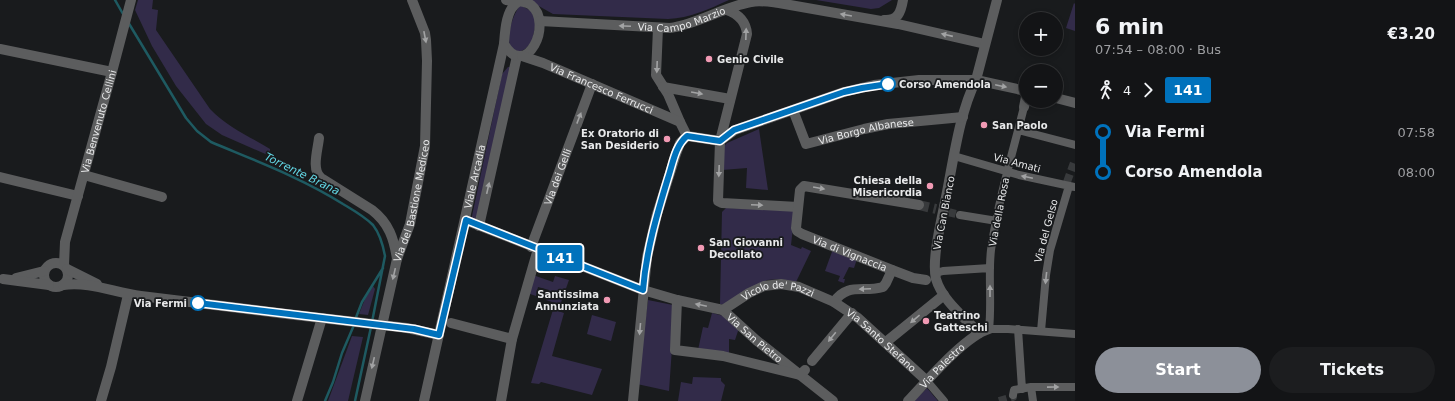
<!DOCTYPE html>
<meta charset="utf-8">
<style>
:root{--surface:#131416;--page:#1c1d1f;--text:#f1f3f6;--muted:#9d9ea1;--line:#323335;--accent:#8c9099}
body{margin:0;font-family:"DejaVu Sans",sans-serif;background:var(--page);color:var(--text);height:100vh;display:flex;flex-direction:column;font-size:15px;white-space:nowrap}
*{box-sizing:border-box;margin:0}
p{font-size:13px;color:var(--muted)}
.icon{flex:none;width:22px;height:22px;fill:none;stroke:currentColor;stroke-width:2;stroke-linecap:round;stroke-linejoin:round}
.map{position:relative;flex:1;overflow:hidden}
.side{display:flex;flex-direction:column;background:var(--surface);width:380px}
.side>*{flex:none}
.badge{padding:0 8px;border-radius:3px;font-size:14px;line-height:26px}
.controls{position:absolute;left:1019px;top:12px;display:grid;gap:8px}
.controls a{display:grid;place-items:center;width:44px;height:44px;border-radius:50%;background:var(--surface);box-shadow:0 2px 6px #0003,0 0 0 1px var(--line);font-size:20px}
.map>.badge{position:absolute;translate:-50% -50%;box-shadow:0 0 0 2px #fff}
.legs{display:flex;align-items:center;gap:6px;height:44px;padding:0 20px;font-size:13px}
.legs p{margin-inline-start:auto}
.overview{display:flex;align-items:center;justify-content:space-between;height:68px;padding:0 20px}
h1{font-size:22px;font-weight:700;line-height:30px}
.button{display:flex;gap:8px;margin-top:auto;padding:8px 20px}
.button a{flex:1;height:46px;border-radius:24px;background:var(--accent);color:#fff;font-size:16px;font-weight:700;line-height:46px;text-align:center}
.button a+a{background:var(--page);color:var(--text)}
ul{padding:0 20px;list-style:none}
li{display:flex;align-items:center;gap:14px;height:40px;font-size:15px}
li i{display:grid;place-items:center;width:6px;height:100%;margin:0 5px;background:currentColor}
li i::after{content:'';width:10px;height:10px;margin:-5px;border:3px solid;border-radius:50%;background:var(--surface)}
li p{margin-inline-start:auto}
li:first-child i{background:linear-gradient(#0000 50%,currentColor 0)}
li:last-child i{background:linear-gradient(currentColor 50%,#0000 0)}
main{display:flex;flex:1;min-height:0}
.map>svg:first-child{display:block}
.green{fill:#322b49}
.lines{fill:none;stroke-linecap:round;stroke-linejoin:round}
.stream{stroke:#1e5a61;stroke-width:2.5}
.pedestrian-tunnel{stroke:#383a3c;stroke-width:8;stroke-dasharray:8 4;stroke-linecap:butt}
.minor-tunnel{stroke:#383a3c;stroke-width:10;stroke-dasharray:10 5;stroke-linecap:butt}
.pedestrian{stroke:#5c5d5e;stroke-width:8}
.minor{stroke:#5c5d5e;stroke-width:10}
.tertiary{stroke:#5c5d5e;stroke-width:10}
.oneway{fill:#a2a3a4}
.line-1-casing{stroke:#fff;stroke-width:9}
.line-1{stroke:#0072bc;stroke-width:6}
.poi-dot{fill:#f19ab4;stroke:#191b1d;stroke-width:1.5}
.stop-1-dot{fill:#fff;stroke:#0072bc;stroke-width:2}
.labels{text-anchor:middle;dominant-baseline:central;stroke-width:3.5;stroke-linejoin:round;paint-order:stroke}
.street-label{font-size:10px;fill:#e8e9ea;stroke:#191b1d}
.poi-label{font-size:10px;font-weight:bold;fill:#e8e9ea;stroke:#191b1d;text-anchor:start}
.stop-label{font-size:10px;font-weight:bold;fill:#e8e9ea;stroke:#191b1d;text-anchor:start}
.water-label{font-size:11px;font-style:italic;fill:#63d8e6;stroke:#191b1d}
</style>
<main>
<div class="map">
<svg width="1075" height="401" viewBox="0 0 1075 401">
<rect width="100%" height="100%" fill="#191b1d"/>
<path class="green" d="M138,0H153L152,9L158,10L156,30L210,109C227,127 249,136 270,149V156L222,135L206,124L176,86L152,46L135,10Z
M528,0H729C709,9 690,18 668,19L553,14Z
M816,0H892L879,8L871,9Z
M1074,3L1075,4V31L1066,28Z
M520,5L531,11L536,22L532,42L525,49L519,52L510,48C507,33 512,17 520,5Z
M508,67H511L477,223L472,219V216L502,74Z
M759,129L768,190L746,188L747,168L722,170L724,146L727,143Z
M726,208L795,210L791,245L801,249L802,247L811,251L796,282L780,279L767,280L724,305L720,304L722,212Z
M833,249L857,259L854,268L849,267L843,279H845L844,283L838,281L840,276L825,271Z
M533,275L553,282L555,276L569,280L558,311L564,313L552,356L602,369L592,395L541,382L539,384L531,383L555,303L546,300L549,290L538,287L536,296L527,293Z
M373,286L375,289L368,315L359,314L365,299Z
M648,300L673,305L672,348L669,391L637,384Z
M712,313L724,316L739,328L735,340L729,339V356L698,350L703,327L708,328Z
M592,315L616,322L611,341L587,334Z
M352,336L363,337L348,401H328Z
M693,377L721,378V381L725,385L721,401H678L681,382L692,384Z
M927,388L938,401H914Z"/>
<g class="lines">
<path class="stream" d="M115,0L123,14
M128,22L186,118L197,131L211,142C256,161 302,178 343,204C353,210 364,216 373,225C380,234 383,245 385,256L372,322
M355,320L362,302L383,268
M325,401L333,382L342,353L354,325
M355,401L371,327"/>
<path class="pedestrian-tunnel" d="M1067,182L1075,160
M948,212L960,215
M999,401L1013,397V395"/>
<path class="minor-tunnel" d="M919,205L936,209"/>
<path class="pedestrian" d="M1024,107C1012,155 998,201 991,250C988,276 992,303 989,329H1008L1075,334
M1018,130L1075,145
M954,156L1019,175L1075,187
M960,215L997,221
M936,273L943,271L990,268
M1018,329L1022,389
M1041,331L1046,275L1050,250L1069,186
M927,381L944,401
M1031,387L1033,401
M1013,395L1014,390L1031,387H1075"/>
<g class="minor">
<path d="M727,10C738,14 746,21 747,34L720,141L718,201L722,203L798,207"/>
<path d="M658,28L656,75L668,94L680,122"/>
<path d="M0,49L112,72"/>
<path d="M976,80C960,112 954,156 947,192C943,214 931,258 936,279C942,300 964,317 979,333"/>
<path d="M663,87L730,99"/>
<path d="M1024,107L1026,97"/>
<path id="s1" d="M793,110L806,144L864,129L888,124L963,117"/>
<path d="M319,138C318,149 311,170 321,178L372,210C389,223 394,239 397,259"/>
<path d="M84,175L162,197"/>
<path d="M0,177L78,196"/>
<path id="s2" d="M919,205L804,186L800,190L796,228L797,231L802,234L892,270L913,278L926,280"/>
<path id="s3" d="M465,220L643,290L677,300L723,310L756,340L833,401"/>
<path d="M479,226L517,56"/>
<path id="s4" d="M531,247L592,84"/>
<path d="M677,300L675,350L723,356L800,375L805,370"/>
<path d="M834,302C848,282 863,293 883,287L886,283L892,270"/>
<path id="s5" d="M723,310L749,293L764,286L781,284L799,287L834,302L858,318L927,381"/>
<path d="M451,323L512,339L538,249"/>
<path d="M886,342L944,295"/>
<path d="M812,361L852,313"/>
<path d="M101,401L111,367L128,295"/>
<path d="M297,401L322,318"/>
<path id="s6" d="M365,401L397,259L410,224L425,146L427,61L426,40L425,33L412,0"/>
<path d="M501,401L512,339"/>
<path d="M633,401L647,257L657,214L676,154L680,143L687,136"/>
<path id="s7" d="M908,401C926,382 965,336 989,329"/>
</g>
<g class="tertiary">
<path d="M506,0C514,1 524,0 531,5C554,23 526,81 504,44C505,31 506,9 518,2"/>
<path d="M884,20C898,21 901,12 903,0"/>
<path id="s8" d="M540,21L670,28C698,24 723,7 751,2C760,0 770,2 779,3L898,24L985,44"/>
<path id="s9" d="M522,56L543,63L680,122L687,136L720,141L735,130L844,92L874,85L919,80H976L1026,91"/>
<path d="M976,80L997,0"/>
<path d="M1056,98L1075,103"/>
<circle cx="56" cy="275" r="12"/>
<path id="s10" d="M64,265L65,242L112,72L131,0"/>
<path d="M67,269L97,284"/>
<path d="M16,278L44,271"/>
<path d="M3,279L49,285"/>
<path d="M63,285C90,281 115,293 141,296C230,307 318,318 407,328L439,335"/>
<path id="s11" d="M424,401L504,44"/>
</g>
</g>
<defs><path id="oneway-solid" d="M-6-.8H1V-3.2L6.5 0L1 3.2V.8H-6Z"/></defs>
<g class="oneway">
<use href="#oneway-solid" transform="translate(846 15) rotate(-170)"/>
<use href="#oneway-solid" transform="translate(625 26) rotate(-177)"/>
<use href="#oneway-solid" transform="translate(746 34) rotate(-88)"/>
<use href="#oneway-solid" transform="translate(947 35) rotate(-167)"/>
<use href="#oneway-solid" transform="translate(425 37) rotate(79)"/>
<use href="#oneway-solid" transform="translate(657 67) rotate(92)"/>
<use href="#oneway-solid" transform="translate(1001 86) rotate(12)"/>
<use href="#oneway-solid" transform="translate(697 93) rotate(10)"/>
<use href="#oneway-solid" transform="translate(579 118) rotate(-69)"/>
<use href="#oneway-solid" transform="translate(719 171) rotate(92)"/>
<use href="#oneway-solid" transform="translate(1027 177) rotate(-168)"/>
<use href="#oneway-solid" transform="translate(488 188) rotate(-77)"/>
<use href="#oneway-solid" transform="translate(819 188) rotate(10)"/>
<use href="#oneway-solid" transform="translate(757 205) rotate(3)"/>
<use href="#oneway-solid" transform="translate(394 274) rotate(103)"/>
<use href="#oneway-solid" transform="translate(1046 278) rotate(96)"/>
<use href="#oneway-solid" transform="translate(865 289) rotate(178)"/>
<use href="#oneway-solid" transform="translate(990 291) rotate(-90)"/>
<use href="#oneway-solid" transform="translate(701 305) rotate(-168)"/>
<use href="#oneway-solid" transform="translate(915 319) rotate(140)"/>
<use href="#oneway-solid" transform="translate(640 329) rotate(95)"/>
<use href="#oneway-solid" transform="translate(832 337) rotate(129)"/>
<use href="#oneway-solid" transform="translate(373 363) rotate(103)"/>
<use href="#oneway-solid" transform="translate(1053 387) rotate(-1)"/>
</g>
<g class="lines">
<g class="line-1-casing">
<path id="line-1" d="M198,303L414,329L439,335L466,220L643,290C646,251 657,214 668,178C673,163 675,146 687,136L720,141L734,130L844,92L862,88L888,84"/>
</g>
<use href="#line-1" class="line-1"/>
</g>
<g class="poi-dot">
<circle cx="709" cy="59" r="4"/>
<circle cx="984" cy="125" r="4"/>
<circle cx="667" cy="139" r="4"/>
<circle cx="930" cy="186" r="4"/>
<circle cx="701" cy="248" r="4"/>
<circle cx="607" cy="300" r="4"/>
<circle cx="926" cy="321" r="4"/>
</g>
<g class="stop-1-dot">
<circle cx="888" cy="84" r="7"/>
<circle cx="198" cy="303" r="7"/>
</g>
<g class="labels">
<g class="street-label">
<text stroke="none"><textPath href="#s8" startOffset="143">Via Campo Marzio</textPath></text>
<text stroke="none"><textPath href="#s9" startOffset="86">Via Francesco Ferrucci</textPath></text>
<text stroke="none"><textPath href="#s10" startOffset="148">Via Benvenuto Cellini</textPath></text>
<text stroke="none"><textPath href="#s1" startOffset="98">Via Borgo Albanese</textPath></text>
<text transform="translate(1017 163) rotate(15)">Via Amati</text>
<text stroke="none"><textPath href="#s11" startOffset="230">Viale Arcadia</textPath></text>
<text stroke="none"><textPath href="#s4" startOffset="75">Via dei Gelli</textPath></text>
<text stroke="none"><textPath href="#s6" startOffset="206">Via del Bastione Mediceo</textPath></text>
<text transform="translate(999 212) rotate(-79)">Via della Rosa</text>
<text transform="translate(944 213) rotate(-79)">Via Can Bianco</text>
<text transform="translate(1046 231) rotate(-75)">Via del Gelso</text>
<text stroke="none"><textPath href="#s2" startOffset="221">Via di Vignaccia</textPath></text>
<text stroke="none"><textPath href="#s5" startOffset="61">Vicolo de' Pazzi</textPath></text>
<text stroke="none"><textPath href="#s3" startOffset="316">Via San Pietro</textPath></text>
<text stroke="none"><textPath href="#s5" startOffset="182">Via Santo Stefano</textPath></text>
<text stroke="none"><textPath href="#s7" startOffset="49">Via Palestro</textPath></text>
</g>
<g class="poi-label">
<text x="717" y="59">Genio Civile</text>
<text x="992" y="125">San Paolo</text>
<text x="659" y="133" text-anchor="end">Ex Oratorio di<tspan x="659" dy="12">San Desiderio</tspan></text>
<text x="922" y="180" text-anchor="end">Chiesa della<tspan x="922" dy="12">Misericordia</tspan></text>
<text x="709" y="242">San Giovanni<tspan x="709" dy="12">Decollato</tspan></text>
<text x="599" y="294" text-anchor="end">Santissima<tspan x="599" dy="12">Annunziata</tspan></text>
<text x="934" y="315">Teatrino<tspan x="934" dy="12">Gatteschi</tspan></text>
</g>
<g class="stop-label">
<text x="899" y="84">Corso Amendola</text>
<text x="187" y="303" text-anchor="end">Via Fermi</text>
</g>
<g class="water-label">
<text transform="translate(302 174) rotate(26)">Torrente Brana</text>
</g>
</g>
</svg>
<div class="controls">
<a>+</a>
<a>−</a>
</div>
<b class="badge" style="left:560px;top:258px;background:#0072bc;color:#fff">141</b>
</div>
<section class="side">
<div class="overview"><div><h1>6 min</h1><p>07:54 – 08:00 · Bus</p></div><b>€3.20</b></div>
<div class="legs"><svg class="icon" aria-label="walk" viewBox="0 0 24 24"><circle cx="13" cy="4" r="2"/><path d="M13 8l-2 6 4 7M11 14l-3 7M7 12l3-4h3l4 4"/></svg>4<svg class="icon" aria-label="forward" viewBox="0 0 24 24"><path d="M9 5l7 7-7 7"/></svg><b class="badge" style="background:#0072bc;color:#fff">141</b></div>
<ul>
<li><i style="color:#0072bc"></i><b>Via Fermi</b><p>07:58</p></li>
<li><i style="color:#0072bc"></i><b>Corso Amendola</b><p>08:00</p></li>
</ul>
<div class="button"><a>Start</a><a>Tickets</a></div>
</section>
</main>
